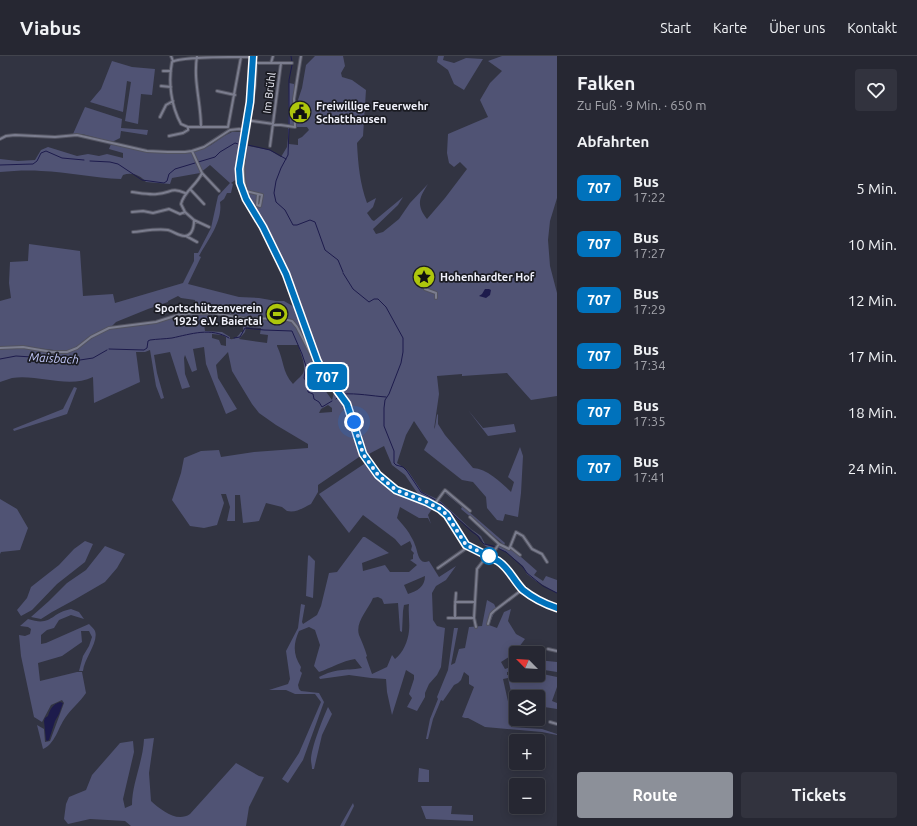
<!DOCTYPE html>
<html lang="de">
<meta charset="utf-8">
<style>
:root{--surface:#262732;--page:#32333e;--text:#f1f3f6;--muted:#a4a5ac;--line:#42444d;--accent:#8c9099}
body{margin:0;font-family:Ubuntu,sans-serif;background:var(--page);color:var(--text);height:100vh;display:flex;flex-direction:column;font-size:15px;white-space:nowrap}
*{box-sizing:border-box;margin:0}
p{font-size:13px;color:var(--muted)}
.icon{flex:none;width:22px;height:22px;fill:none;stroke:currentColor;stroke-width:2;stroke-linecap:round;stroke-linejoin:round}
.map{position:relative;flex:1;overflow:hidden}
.sheet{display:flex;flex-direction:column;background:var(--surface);width:360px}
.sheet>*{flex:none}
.badge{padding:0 8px;border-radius:6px;font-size:14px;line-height:26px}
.needle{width:26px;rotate:294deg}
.fabs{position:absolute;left:509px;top:590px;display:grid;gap:8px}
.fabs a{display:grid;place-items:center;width:36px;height:36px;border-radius:4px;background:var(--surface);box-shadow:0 2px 10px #0003,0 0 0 1px var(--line);font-size:20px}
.you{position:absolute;width:20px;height:20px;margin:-10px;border:3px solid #fff;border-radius:50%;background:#1a73e8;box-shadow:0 0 0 6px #1a73e833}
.map>.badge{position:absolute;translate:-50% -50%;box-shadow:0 0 0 2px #fff}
h2{padding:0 20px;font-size:15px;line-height:36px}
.round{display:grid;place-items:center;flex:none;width:42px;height:42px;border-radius:4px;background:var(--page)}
.summary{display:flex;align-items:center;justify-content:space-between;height:68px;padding:0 20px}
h1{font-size:19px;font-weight:700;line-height:30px}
.button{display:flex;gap:8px;margin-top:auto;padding:8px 20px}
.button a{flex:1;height:46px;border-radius:4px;background:var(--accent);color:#fff;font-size:16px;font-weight:700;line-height:46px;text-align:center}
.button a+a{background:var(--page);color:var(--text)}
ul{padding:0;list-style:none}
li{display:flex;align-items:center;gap:12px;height:56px;padding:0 20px}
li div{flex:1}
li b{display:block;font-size:15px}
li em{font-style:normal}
li .badge{min-width:44px;font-weight:700;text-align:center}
header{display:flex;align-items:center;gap:24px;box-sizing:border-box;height:56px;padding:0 20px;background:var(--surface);border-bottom:1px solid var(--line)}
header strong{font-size:19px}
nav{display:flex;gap:22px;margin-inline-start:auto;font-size:14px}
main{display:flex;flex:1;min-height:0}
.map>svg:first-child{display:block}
.green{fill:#505374;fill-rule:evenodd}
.water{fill:#1d1b4c}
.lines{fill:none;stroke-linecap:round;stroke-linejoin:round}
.stream{stroke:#1d1b4c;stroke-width:1}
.minor-casing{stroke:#525360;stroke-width:4}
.major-casing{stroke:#525360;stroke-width:4.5}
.minor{stroke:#7b7d8e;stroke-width:2}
.major{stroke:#7c7dce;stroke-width:2.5}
.line-casing{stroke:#fff;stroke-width:9}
.line{stroke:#0072bc;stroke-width:6}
.walk{stroke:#f0f1fb;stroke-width:4;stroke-dasharray:0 7.2}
.stop-dot{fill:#fff;stroke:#0072bc;stroke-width:2}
.labels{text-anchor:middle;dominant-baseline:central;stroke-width:3.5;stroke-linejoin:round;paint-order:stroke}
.street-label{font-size:11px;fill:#f0f1fb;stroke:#1b1c23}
.poi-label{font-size:11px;font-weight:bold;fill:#f0f1fb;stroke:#1b1c23;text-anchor:start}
.water-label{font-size:12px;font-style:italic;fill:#c6ccfe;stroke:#1b1c23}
</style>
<header>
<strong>Viabus</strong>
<nav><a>Start</a><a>Karte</a><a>Über uns</a><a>Kontakt</a></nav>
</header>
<main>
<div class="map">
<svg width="557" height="770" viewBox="0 0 557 770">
<rect width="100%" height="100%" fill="#323442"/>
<path class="green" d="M315,0H343L345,10L341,17L342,21L352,24L366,34L363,80L357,87C358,108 360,128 367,147L376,142L373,151L367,157L372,164L374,165L403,141L398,149L373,173L376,178L383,176L399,163L410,147L428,128C419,142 416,149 427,163L445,142L467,113L460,106L454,111L449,107L447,97L448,78L488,61L480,44L490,27L502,15L488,5L502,0H557V142L550,165L548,184L550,210L557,237V340L531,344L507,317L462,320V318L437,320L439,338L434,373L435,371L437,359L438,358V368L445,379L473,412C487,413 501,426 511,436L514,426L508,421L520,391L523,400L521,437L518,461L505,458L503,465L497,464L487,452L486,441L473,426L462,424L424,394L428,386L414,365L406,379L397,407L408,415L422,436L437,443L434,447L420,441L405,419L392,409L384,390L365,400L345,339L337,327V330L319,306L294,236L277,193L247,142L243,133L240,121L243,89L269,94L281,101L287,91L288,82L289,27L294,28V68L293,71L289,72V88L298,89V83L302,81L309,74L307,71H297V64L309,60L304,57L298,44L302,32L306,9Z
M438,0H444L443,4L454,7L466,2L483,3L464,34L454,28L448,14L437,6Z
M112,5L132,11L155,13L152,39L141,38L138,68L125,65L131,26L127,25L123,56L90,46L101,33Z
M85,51L122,63L121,72L148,74L147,79L121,75L120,82L112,86L82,78H73Z
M232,76H241L239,84L237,123L231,127L233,128L231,137H227L224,143L220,146C223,165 208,184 199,200L201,201L188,228L239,241L259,242L276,245H284L296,252L308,282L303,279L297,269L296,271L310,297L312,305L317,307L322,316L344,347L349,357L362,399L318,429V436L311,448C303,452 296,457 287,455L282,451L266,447L259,465L243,467L240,439H235V465H227L230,451L226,438H221L224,447L217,469L204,472L190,470L172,444L181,417L184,402L201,395L219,394L221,401L254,396L308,392V388L276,369L259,357L252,348L232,315L228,296L216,309L218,322L237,353L226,358L206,308L204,291L193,293L197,314L192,316L185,299L184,302L185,318L190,331L182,333L170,296L154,299L157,317L164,342L161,343L156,330L150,294L145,296H136L140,326L94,347L93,321C68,333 39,318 12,322C8,323 4,325 0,326V293L23,292L67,297L80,290L90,282L102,276L109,273L158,266L180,259L211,258L210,268H204L205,275L222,276L230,281V283C235,284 238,280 241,276H243V263L287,264V263L242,261L214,256H197L195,244L181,242L178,240L168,245V246L148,253L116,266L112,270L90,280L75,292L69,295H62L20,290L0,291V245L11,242L9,227L10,206L28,205L29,188L80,195L83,240L113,238L115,247L183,227L194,205V197H198L211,172L218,140L230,127L210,109L200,117L172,122L170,128L146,126C140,119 132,116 123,119L121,123C94,122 68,116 41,115C27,114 13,115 0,116V103L18,105L35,104L41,94L48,91L77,100L88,98L99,100L107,98L123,102V97L109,93L111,88L155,97H192L211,89L224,80ZM246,271L261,272L260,278L268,279L267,287L239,283L245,276ZM212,278L222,279L226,281V290L221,289L219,284L212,282ZM277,289H298C300,294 301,298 303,304C306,318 303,318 293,328C282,316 284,304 277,290ZM322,330H330L334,336L332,344ZM328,349L332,352V356L319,357L321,353Z
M74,331L77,332L67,358L14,375L13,373L63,353Z
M468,354L483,372L514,368L516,376L488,380Z
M367,406C375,417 383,429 395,435C407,441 421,444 434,450L428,459L431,468L428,462H419L400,451L397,462C401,467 406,472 409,477C411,481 414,485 415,489C418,495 418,510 429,505L439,521L456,510L446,524L436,530L432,537L433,564L437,570L445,572L441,611L437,619L429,628L425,637V641L417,655L407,651L412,642L409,638L414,623V619L406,614L392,659L387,636L386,623L371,622L349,619L320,623L319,621C337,612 343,615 362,612L355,603C342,605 331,612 319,616L314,610L320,589L315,574L309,571L299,575C293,588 293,599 301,611L300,615L302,617L298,629L299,633L301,635L319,637L324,646L303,704L288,727L282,723L299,697L321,646L315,638H295L286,634H269L288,628L290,623L286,595L298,572L301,548L305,549L302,566L303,568L317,559L321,550L329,517L337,516L363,481H365L389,497L362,507L363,515L385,509L390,516H409L417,509L410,504L413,503V499L414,497L411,494L412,490L410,485L401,490L395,483L363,459L349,477L319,438ZM425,520C425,531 417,535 408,538L404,529ZM378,541L382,543L384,548L398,547L400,575L402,576L403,555L404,549L409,548C408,557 410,566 409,575C408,585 403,597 395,603L392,599L387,611L372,618L366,601L367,600C365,593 362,586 359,579C355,566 368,554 373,542Z
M446,436L505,487L504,489L461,453L462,451L445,437Z
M0,443L17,453L28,472L20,494L1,496L0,498Z
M439,444L471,473L481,480L485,488L495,492H489L484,489L482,484L479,480L439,447Z
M85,485L93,488L85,506L57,528L32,554L21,560L17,554L27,542L31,531L59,509L74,493Z
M499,489L510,494L512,493L537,515L534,519L543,525L546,520L557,524V537L536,525L527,518L523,510L506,496L498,492Z
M105,490L125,498L117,512L105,526L74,544L52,556L41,563L31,561L49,545L67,527L86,514Z
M309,499L315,505L313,542L306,540L308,500Z
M487,544L494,548L497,554L494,557L489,569L497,572L504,556L511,553L508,565L516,578L525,583L519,591L518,595L501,606L505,613L516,609V615L507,616V619L516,618V619H538V617L557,621V631L552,645L557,647V653L538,650V641H516V645H513L508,622L503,623L509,650L511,671L542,673L557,678V679L542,676L485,671L468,662H465L462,661L474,631L469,628V620L464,616L461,624L458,627L454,629L443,645L441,644L433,663L428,683H426L430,663L438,643L437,641L448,614L454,572H458L451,609L455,607L459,593L465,592L469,571L482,570Z
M71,553L79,556L84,563L71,559L59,564L54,572L47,574L41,579V588L46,587L89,568C91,570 94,573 95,575C99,586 84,603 83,615H79L83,600L89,590L92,581L89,575H81L82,586L62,600L38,607L40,625L77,616H82L86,637C80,646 71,653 65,662C58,672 55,688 43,693L37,669L44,673L45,686L50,685L64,647L62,644L51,649L42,666L34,661L21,600L19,579L25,580L30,578L31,573L28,571L20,570L28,563C52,571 50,557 71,553Z
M538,604L557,606V616L538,613Z
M328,651L332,658L322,679L314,713H312C312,709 311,707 311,704C311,692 323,662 328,651Z
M154,682L149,717L151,745C161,754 177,767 190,758L236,707L259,720L264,721L249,751L246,770H131L125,765L90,763L68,768L64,763L66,748L69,741L86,734L92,719L120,687L133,685L134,696L123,743L125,752L132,749C132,727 143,706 144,683Z
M419,712L429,714V726H418Z
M353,747L354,750L344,770H340Z
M421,750H452L451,758L473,759V765L426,763Z"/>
<path class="water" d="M485,233H489L491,234L490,239L486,242L479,240L482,238Z
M60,646L63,647L59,658L55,665L49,684L47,685L46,684L44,665L45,662L48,660C50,653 53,648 60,646Z"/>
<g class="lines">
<path class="stream" d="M291,0L292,6
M289,69V24L292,9
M289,73L288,99L281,112L276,125L274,137L276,146L285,154L293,169H297L310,164L315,166L325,194L338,204L343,216
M248,89L270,94L286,103
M90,105L110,106L118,108L142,124L164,127L167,125L169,118L175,113L215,101L220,96L235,87L238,88
M0,109L33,108L37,105L41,97L46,95L62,102L84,104
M343,217L353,233L369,246L374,243H378L386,251L403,282V296L401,307L389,338L385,344L384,352V370L394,395V407L396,409L403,411L407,415L421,436L441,447L471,475L478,480L481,485L484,488L493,490L506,496L523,511L527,517L543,530L557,537
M234,282L240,281L245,272L264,274L292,275L302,298L306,310L304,322L308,328V336L313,338L314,343L319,346L322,351L332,345
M109,293L144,294L147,292L148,285L150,284C157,283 164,283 172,282C191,278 211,271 229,282
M0,303L16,300L80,304L93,302L107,294
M343,338C357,337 372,340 386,341
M336,343L340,339"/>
<g class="minor-casing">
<path id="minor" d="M171,0L173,5
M197,0C193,25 201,46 201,71
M256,7H292
M271,7L273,0
M163,15H171
M161,30L171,31
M217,35L235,39
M160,61L166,49L173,45
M246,64L295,71L294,43L301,0
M249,65L255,29L256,7
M250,65C246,89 240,111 246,135L262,139L260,150L257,149L258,138
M228,71H188L181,68C171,50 168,26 172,6C181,0 239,1 253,1
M228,71L241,1
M169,80L183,77L188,74V71
M0,83L6,80L15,79L55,81L77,79L147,95L168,96H185L192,95L204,91L230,74L239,73L244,74
M270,90L281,7
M202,117L219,135
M190,133L204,148
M132,136C140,137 150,139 157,138C171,137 171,131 185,137
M132,156L143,155L153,157L169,153L180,158L185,156
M194,164L209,171
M133,176C144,175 158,172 168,174C172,175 176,178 180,179C191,183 194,173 194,164L185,156L181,148C184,135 197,129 202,117L192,95
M186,180L197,186
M425,233L436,237V242
M0,292L23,291L52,296H67L77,292L91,281L109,272L156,266L181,258L213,257L242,262L283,263L292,265L297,271L314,304L317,305
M434,449L445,434L470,455
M470,461L499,488L509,493L510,491
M510,491L516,476L523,480L532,493L542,498L547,506
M510,491L520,499
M438,512L468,491
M455,546H475
M448,562H474L476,571
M455,562V550L456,537
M474,562L477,513L484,504L490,501L499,488
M488,568L491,558L494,555L523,533
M548,593L557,595
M550,666L557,668"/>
</g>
<g class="major-casing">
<path id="major" d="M253,0L250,46L239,113L240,127L246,143L263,171L286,218L317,305L322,314L347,348L363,398L378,419L396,434L427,446L440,453L447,459L466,489L502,507C520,530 528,542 557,552"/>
</g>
<use href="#minor" class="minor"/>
<use href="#major" class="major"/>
</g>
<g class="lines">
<g class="line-casing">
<path id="line" d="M253,0L250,46L239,113L240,127L246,143L263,171L286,218L317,304L322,314L347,348L363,398L378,419L396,434L427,446L440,453L447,459L466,489L498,505C509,512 514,525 523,534C533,542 545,548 557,552"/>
</g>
<use href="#line" class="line"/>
<path class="walk" d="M354,366L363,398L378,419L396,434L427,446L440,453L447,459L466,489L489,500"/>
</g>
<defs>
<g id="civic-disc" transform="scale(1.15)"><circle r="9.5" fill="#aec60c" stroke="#1b1c23"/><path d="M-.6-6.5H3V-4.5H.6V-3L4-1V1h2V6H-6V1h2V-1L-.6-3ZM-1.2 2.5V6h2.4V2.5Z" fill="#111"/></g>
<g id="sight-disc" transform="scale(1.15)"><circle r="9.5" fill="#aec60c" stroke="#1b1c23"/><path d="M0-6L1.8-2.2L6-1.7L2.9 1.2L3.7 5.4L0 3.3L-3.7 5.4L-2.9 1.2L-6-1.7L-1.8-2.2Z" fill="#111"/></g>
<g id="stadium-disc" transform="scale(1.15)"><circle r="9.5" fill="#aec60c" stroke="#1b1c23"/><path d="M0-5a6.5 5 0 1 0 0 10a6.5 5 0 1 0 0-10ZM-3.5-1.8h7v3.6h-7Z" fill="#111"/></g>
</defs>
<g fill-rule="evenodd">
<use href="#civic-disc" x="300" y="56"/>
<use href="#sight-disc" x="424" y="221"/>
<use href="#stadium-disc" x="277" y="258"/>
</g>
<circle class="stop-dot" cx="489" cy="500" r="8"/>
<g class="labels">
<g class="street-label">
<text transform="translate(269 37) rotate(-83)">Im Brühl</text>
</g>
<g class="poi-label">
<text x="316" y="50">Freiwillige Feuerwehr<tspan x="316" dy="13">Schatthausen</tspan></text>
<text x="440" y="221">Hohenhardter Hof</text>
<text x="262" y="252" text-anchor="end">Sportschützenverein<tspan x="262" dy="13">1925 e.V. Baiertal</tspan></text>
</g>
<g class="water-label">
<text transform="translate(54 302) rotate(3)">Maisbach</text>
</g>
</g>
</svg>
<div class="fabs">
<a><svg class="needle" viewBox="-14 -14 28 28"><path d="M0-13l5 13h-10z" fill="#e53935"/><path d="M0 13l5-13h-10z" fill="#a4a5ac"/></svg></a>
<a><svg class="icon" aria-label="layers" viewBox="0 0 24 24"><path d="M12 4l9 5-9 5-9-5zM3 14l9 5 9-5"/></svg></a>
<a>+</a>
<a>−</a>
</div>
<div class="you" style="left:354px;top:366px"></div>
<b class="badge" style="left:327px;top:321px;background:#0072bc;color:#fff">707</b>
</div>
<section class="sheet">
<div class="summary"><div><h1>Falken</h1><p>Zu Fuß · 9 Min. · 650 m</p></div><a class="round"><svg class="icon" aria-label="heart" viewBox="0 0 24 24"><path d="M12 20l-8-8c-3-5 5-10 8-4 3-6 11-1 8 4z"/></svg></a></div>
<h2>Abfahrten</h2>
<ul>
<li><span class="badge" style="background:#0072bc;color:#fff">707</span><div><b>Bus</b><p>17:22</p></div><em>5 Min.</em></li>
<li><span class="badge" style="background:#0072bc;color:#fff">707</span><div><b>Bus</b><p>17:27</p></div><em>10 Min.</em></li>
<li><span class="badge" style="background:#0072bc;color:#fff">707</span><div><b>Bus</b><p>17:29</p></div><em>12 Min.</em></li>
<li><span class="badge" style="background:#0072bc;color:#fff">707</span><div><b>Bus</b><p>17:34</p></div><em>17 Min.</em></li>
<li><span class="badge" style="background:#0072bc;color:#fff">707</span><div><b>Bus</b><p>17:35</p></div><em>18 Min.</em></li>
<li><span class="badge" style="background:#0072bc;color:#fff">707</span><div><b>Bus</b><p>17:41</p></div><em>24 Min.</em></li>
</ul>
<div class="button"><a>Route</a><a>Tickets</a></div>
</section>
</main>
